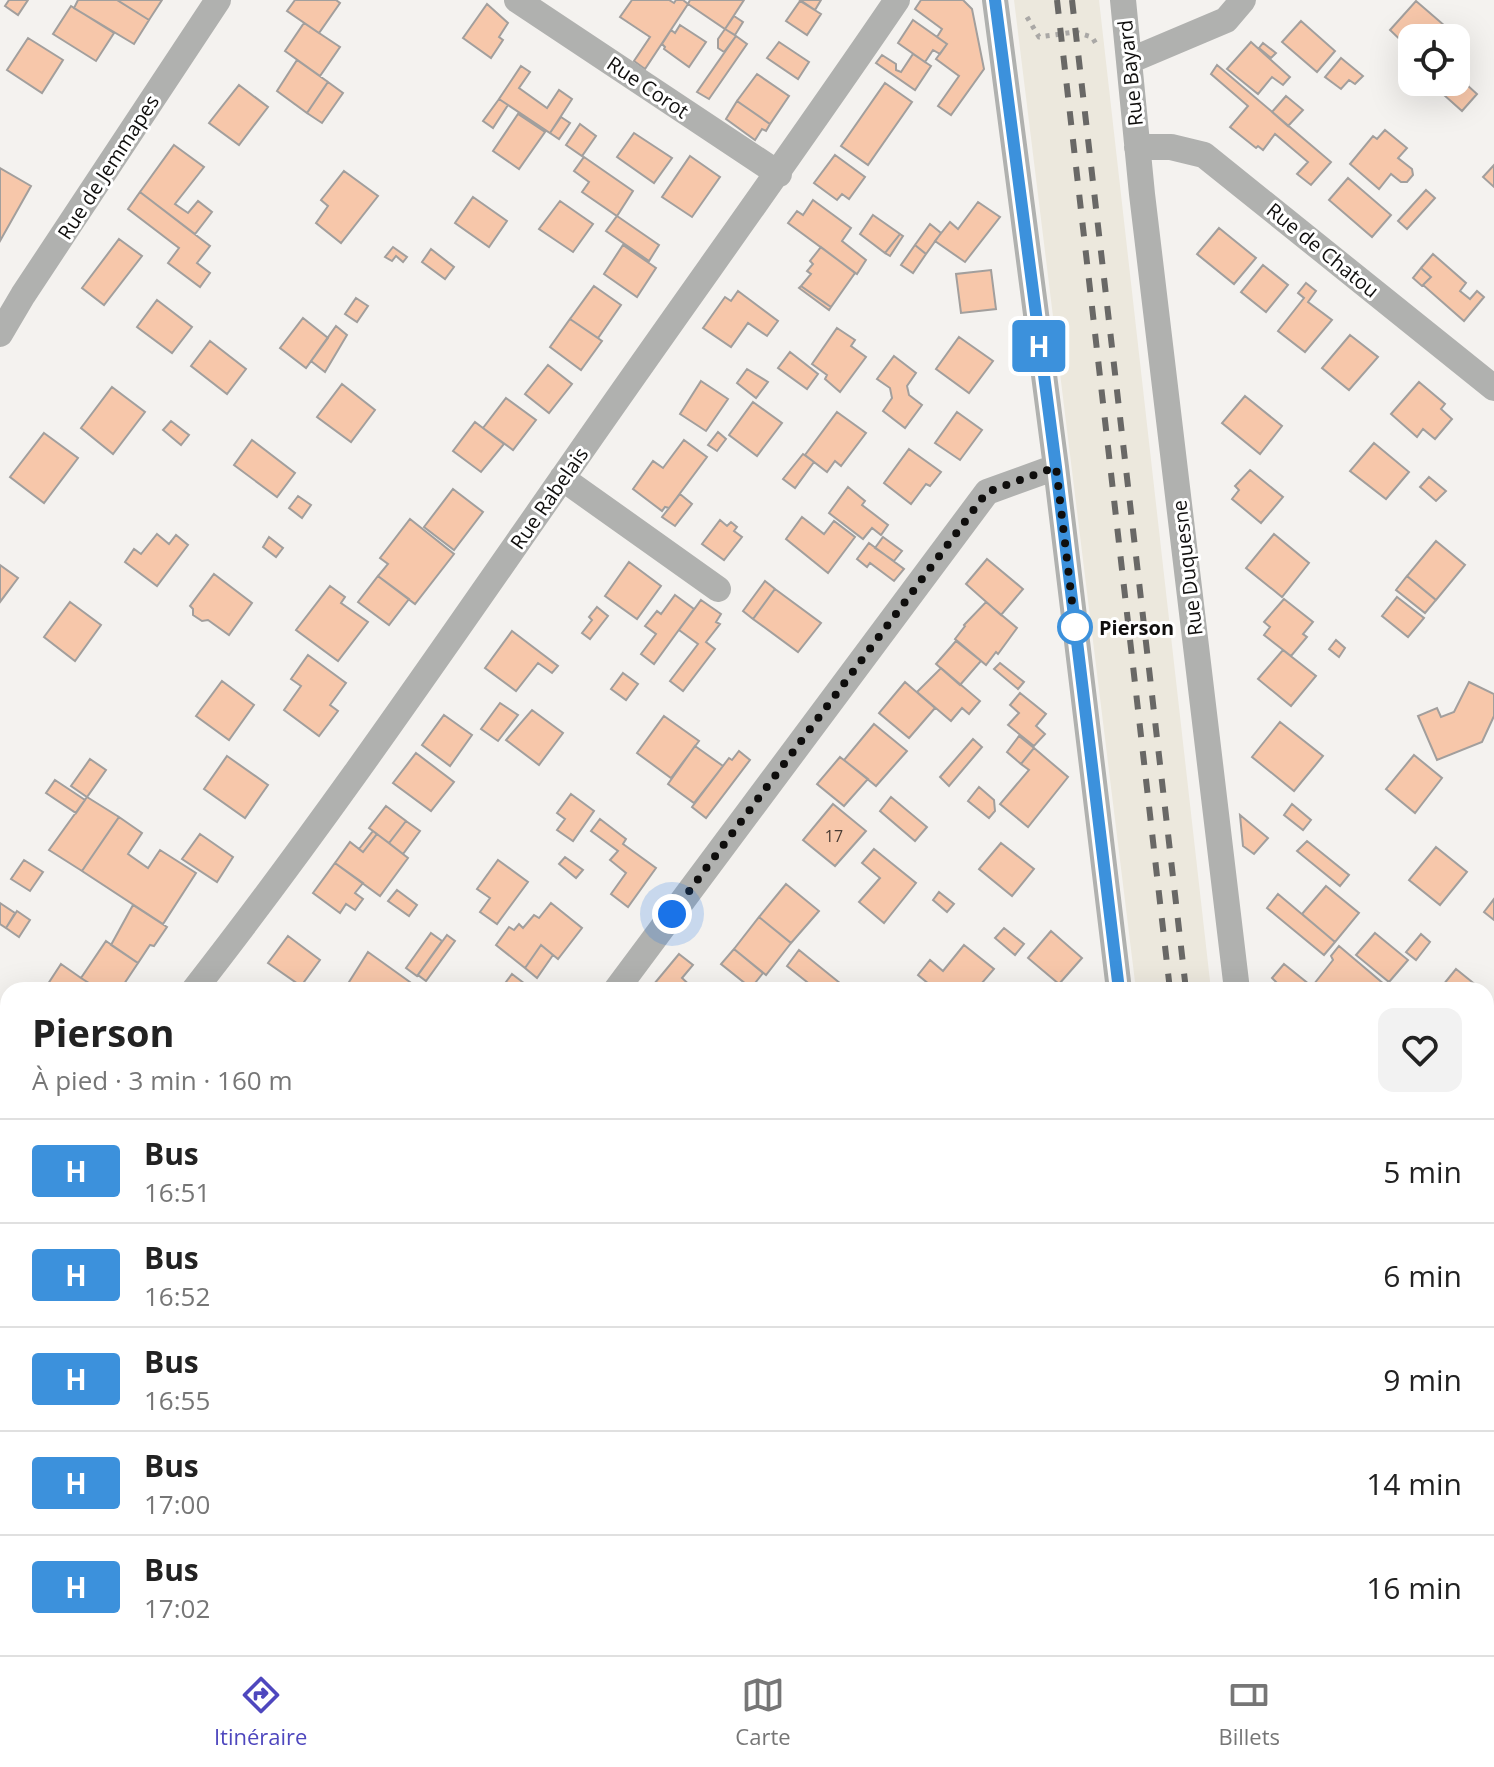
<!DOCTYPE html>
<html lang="fr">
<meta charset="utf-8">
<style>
:root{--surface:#fff;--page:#f2f2f2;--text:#222;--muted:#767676;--line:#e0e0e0;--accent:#4e47be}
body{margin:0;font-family:"Open Sans",sans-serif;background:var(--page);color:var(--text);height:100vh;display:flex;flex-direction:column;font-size:30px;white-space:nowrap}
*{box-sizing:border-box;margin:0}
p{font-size:26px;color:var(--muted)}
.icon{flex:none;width:44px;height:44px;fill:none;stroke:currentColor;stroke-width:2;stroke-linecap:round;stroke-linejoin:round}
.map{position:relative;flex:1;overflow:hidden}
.details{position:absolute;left:0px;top:982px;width:1494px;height:674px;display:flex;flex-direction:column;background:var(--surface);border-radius:24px 24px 0 0;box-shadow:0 8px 32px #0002}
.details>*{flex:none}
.badge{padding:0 16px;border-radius:6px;font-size:28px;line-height:52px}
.buttons{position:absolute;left:1398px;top:24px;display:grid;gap:16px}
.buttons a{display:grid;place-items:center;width:72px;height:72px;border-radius:16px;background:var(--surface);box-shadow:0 8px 32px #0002;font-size:40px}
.you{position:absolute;width:40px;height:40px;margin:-20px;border:6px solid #fff;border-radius:50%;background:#1a73e8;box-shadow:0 0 0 12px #1a73e833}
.map>.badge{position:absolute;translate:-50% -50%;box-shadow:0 0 0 4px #fff}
.round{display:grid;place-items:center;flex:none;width:84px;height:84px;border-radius:16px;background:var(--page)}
.head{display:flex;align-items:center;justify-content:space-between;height:136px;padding:0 32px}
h1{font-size:38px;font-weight:700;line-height:60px}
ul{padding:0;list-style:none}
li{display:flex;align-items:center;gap:24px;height:104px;padding:0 32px;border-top:2px solid var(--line)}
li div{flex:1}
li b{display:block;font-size:30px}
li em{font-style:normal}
li .badge{min-width:88px;font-weight:700;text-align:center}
.dock{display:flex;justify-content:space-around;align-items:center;height:112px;border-top:2px solid var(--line);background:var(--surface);font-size:22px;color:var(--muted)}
.dock a{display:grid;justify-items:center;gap:4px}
.dock .on{color:var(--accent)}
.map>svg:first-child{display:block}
.built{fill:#ece8dd}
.building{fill:#f7c7aa;stroke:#a29f9d;stroke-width:2}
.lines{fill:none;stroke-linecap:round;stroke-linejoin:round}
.path{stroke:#aaa8a6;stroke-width:5;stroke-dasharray:4 6;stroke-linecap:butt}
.lane{stroke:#b0b1af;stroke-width:14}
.street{stroke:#b0b1af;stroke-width:26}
.rail{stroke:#696866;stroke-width:6;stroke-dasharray:14 14;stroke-linecap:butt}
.line-casing{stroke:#fff;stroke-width:18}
.line{stroke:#3c91dc;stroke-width:12}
.walk{stroke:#0f0e0d;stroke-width:8;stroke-dasharray:0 14.4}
.stop-dot{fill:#fff;stroke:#3c91dc;stroke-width:4}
.labels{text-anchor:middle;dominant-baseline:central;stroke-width:6;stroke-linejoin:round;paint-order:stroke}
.number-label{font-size:16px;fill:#493c34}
.street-label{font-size:20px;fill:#0f0e0d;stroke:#fff}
.stop-label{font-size:20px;font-weight:bold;fill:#0f0e0d;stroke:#fff;text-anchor:start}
</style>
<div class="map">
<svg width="1494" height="1655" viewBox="0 0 1494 1655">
<rect width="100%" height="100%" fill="#f4f2ef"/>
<path class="built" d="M1014,0H1099L1211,990H1136Z
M1494,1363V1655H1407L1406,1648H1486V1372Z"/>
<path class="building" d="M9,0H28L18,15L5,6Z
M78,0H117L149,20L134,44L74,8Z
M117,0H162L149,20Z
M295,0H336L340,3L319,33L287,11Z
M632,0H669L674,3L676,0H683L688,4L645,69L634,61L650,37L620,17Z
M690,0H744L725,29L688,4Z
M800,0H821L815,10Z
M921,0H963L972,9L984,69L951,115L938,106L959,76L936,59L947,44L937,37L942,29L915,9Z
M800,1L821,14L807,35L786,21Z
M1416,1L1445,26L1434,38H1412V51L1390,30Z
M487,4L508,23L499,37L503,40L491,58L463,38Z
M71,6L114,33L96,61L53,34Z
M734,16L743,22L735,35L725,29Z
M913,20L947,44L940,54L933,50L925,62L898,43Z
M1301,21L1335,51L1317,72L1282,42Z
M304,23L340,47L320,76L285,51Z
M680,25L706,42L689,67L664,49L665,47L662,44L671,30L675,33Z
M725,29L736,36L724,52L718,48V39Z
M736,36L747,44L709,99L697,92Z
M28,38L63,60L42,93L7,70Z
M779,42L809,62L798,79L767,58Z
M1251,42L1290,77L1283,85L1272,77L1258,94L1227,69Z
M1263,43L1276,53L1271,58L1259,48Z
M913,54L931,66L915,90L876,63L882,55L896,64V70L901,72Z
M1341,58L1363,76L1355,84L1349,80L1341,89L1325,77Z
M297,60L328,82L307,113L277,91Z
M1217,65L1331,162L1311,185L1297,174L1308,162L1275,134L1263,150L1258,146L1256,148L1230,127L1248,106L1211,74Z
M521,66L530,72L519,88L547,108L559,90L572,99L550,133L499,99Z
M757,74L789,96L770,124L737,101Z
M1456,75L1477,94L1462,111L1435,87L1439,82H1456Z
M328,82L343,93L322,123L307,113Z
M885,83L912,102L868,165L841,146Z
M239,85L268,107L239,145L209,123Z
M1286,96L1303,110L1288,126L1272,112Z
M499,99L508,105L493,128L483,121Z
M737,101L770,124L766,131L762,129L755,140L726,119Z
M518,114L545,132L519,169L493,151Z
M561,117L570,123L559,139L550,133Z
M580,124L596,136L582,156L566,145Z
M1385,130L1407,148L1398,158L1412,169L1413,175L1407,182H1401L1391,174L1379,189L1350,164L1373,136L1377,139Z
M634,133L672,158L654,183L617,157Z
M174,145L204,167L175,204L188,213L198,201L212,212L195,234L140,192Z
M835,155L865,177L849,199L842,194L837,200L814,183Z
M690,156L720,177L692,217L662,197Z
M584,157L633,191L617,216L582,192L589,182L574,171Z
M1494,165V187L1483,177Z
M0,168L31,186L0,241Z
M344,171L378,196L341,243L316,223L328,206L321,200Z
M1348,178L1391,215L1372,237L1329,200Z
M1426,190L1435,198L1407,229L1398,221Z
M140,192L210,246L197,263L210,273L200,287L168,263L179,248L128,209Z
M473,197L507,221L489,247L455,223Z
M813,200L851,228L842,241L866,260L857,274L788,223L797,211L803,215Z
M560,201L593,224L573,252L539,229Z
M978,202L1000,217L965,262L935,241L950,222L958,229Z
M873,215L900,234L885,253L860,234Z
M617,216L659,245L649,261L606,231Z
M930,224L941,233L926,254L915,245Z
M1219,228L1256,258L1234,284L1197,254Z
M900,234L903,236L890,256L885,253Z
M119,239L142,256L104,305L82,288Z
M623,245L656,268L637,297L604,274Z
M915,245L926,254L913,273L901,265Z
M393,247L407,257L403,262L396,256L392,261L385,257Z
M821,247L855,273L831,307L801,286L811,274L807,271L813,264L810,261Z
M431,249L454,267L445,279L422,262Z
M1433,254L1466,283L1460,291L1470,299L1477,291L1484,297L1464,321L1423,285L1431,277L1421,268Z
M1263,265L1288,285L1266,312L1241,292Z
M1421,268L1431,277L1422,286L1413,278Z
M991,270L996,309L961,313L956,274Z
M1306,283L1316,291L1308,302L1332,320L1305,352L1278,331L1304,298L1298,293Z
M594,286L621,305L598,338L570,319Z
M801,286L831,307L829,310L799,288Z
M738,291L778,321L767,336L748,323L731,347L703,328L725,297L731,301Z
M356,298L368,306L357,322L345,314Z
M157,300L192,327L172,353L137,327Z
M303,318L328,338L306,368L280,348Z
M570,319L602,341L581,370L550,347Z
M336,326L347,335L325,372L311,361Z
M837,328L855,340L851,346L866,357L840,392L825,379L827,375L812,364Z
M1350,335L1378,357L1349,390L1322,368Z
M959,337L993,361L969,393L936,369Z
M210,341L246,369L227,394L191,366Z
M790,352L818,374L807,389L778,368Z
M894,356L916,373L907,386L909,395L922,405L905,428L883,411L892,398L890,388L877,379Z
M548,365L572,384L549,413L525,394Z
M747,369L768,382L756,398L737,383Z
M701,381L728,399L706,431L680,414Z
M1419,382L1445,404L1441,409L1452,419L1435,439L1423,429L1417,437L1391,414Z
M342,384L375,410L351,442L317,417Z
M112,387L145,412L113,454L81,428Z
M1245,396L1282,426L1260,454L1222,423Z
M506,398L536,420L513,450L483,428Z
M753,402L782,423L757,456L729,435Z
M837,412L866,433L841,466L835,461L827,472L805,455Z
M957,412L982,430L960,460L935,443Z
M171,421L189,435L181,445L163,430Z
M475,422L504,444L481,472L453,451Z
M718,432L726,439L717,451L708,445Z
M44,433L78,458L44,503L10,477Z
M252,440L295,473L277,497L234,465Z
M684,440L707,457L669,508L665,507L662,511L633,489L653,461L663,468Z
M1374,443L1409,472L1386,499L1350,471Z
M909,449L941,472L930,486L926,484L911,504L884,483Z
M803,454L814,462L795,488L783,479Z
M1250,470L1283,497L1261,523L1232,499L1239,490L1235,486Z
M1429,477L1446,491L1436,501L1420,487Z
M848,487L865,501L862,505L888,525L881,535L872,528L863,539L829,513Z
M453,489L483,512L454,550L424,527Z
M680,494L692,504L675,526L662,517Z
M298,496L311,505L302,518L289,508Z
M802,517L824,534L834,521L855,537L828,573L786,539Z
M410,519L454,554L415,604L378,576L388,564L380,558Z
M720,520L727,526L731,522L737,527L734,531L742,537L724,560L702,544Z
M157,534L169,544L176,535L188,545L157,586L125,562L134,549L141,554Z
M1274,534L1309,563L1282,597L1246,568Z
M269,537L283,548L276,557L263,547Z
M883,537L902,551L894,561L875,548Z
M1436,541L1465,565L1436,600L1407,576Z
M869,543L904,569L894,581L870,563L867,567L857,559Z
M987,559L1023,589L1001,615L966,584Z
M629,562L661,586L637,619L605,596Z
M0,565L18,578L0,602Z
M214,574L252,603L229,635L208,620L202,621L193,615V609L190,606Z
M378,576L409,599L389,625L358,602Z
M1407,576L1436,600L1425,613L1396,590Z
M765,581L775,589L753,619L743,611Z
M330,586L345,597L341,603L368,622L338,661L296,630Z
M775,589L821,623L798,652L753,619Z
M675,595L694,609L654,664L641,654L656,634L645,626L657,611L661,614Z
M1397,597L1424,618L1408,637L1382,616Z
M1284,599L1313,622L1303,634L1307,637L1291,656L1264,635L1270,627L1264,622Z
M701,600L721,614L716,622L720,624L706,642L715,649L683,691L670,681L698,644L679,630Z
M70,602L101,625L75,661L44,637Z
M986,602L1017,628L998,654L996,652L986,665L955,639L965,626L964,625Z
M597,607L608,616L590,639L582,633L592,620L589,617Z
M512,631L558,666L552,673L538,663L516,691L485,668Z
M1336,640L1345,648L1339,657L1329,649Z
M956,641L981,661L960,685L936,664Z
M1283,650L1316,676L1291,706L1258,679Z
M308,655L346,683L330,705L338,711L319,736L284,710L301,686L291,679Z
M1000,663L1024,682L1018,689L994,669Z
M941,668L980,701L969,714L962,708L951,721L917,692Z
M623,673L638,684L626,700L611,689Z
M222,681L254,705L229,740L196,716Z
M905,682L935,708L909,738L879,713Z
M1469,682L1494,694V716L1482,742L1437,760L1418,716L1437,708L1441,717L1454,712Z
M1020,693L1046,714L1036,726L1045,734L1034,746L1008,725L1019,713L1010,705Z
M500,703L518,715L498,741L481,729Z
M532,710L563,733L539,765L506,740Z
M444,715L472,735L450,766L422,745Z
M664,716L699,741L671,778L637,753Z
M1280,722L1323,756L1294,791L1252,757Z
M874,724L907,751L876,786L844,760Z
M1019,736L1034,748L1021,764L1007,752Z
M973,739L982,747L949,786L940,777Z
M695,746L723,766L694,803L668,784Z
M1034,748L1068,777L1028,827L1000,804L1029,770L1021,764Z
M739,751L750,760L706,818L692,807L729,758L732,760Z
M416,753L454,782L431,811L393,783Z
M1414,755L1442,778L1415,813L1386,789Z
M227,756L268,785L245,818L204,789Z
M840,757L868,779L844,806L817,784Z
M90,759L106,770L87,797L71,786Z
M55,780L85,800L76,813L46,793Z
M979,787L994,800L995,811L989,818L968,801Z
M571,794L594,811L573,841L557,830L565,819L557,813Z
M87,797L119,817L82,871L49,850Z
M891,797L927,827L915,841L880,811Z
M833,804L866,831L835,866L803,840Z
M1292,804L1311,820L1303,830L1284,815Z
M386,806L406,821L389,843L369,828Z
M1240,815L1268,838L1254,854L1243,846Z
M119,817L142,833L128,854L148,868L160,850L196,873L163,924L82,871Z
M600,819L626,839L623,844L656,868L628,907L611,894L626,873L610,860L618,851L591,831Z
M406,821L420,831L403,854L389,843Z
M373,831L377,834L363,852L359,849Z
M200,834L233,857L217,882L182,859Z
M377,834L408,858L380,896L335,863L350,842L363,852Z
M1307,841L1349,875L1340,886L1297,851Z
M1001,843L1034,869L1012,896L979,869Z
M1436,847L1467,872L1440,905L1409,880Z
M874,849L916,883L884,923L859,902L880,878L862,863Z
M565,857L583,870L576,878L559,864Z
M24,860L43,872L30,891L11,879Z
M498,860L528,882L497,924L480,912L490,898L477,889Z
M335,863L363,883L355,893L363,899L355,910L346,904L340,913L313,893Z
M786,884L819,911L791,943L759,917Z
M1326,886L1359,913L1335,942L1302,914Z
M397,890L417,905L409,916L388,901Z
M939,892L954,904L947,912L933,900Z
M1278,894L1335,942L1324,955L1267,908Z
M1494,899V920L1484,912Z
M0,903L15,913L6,928L0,924Z
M551,903L582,928L558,959L541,945L525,968L496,945L509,927L514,930L519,924L523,928L534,915L539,918Z
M133,905L167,927L154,946L150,945L138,963L111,945Z
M17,911L30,920L19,937L6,928Z
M759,917L791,943L766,975L734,949Z
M1004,928L1024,944L1015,955L995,938Z
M1051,931L1082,958L1059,984L1028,958Z
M431,933L442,941L417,976L406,968Z
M1375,933L1408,960L1389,982L1356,955Z
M1421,934L1430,942L1416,960L1406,952Z
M447,935L455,941L426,981L418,975Z
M288,936L320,960L301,986L268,963Z
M106,941L138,963L120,990H100L81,978Z
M541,945L553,955L537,978L525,968Z
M964,945L994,969L976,990H926L930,985L918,975L930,960L943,971Z
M1339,946L1391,990H1392H1322L1314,984L1333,960L1331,956Z
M734,949L763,973L751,988L721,964Z
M799,950L846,988L845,990H817L787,966Z
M368,952L421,990H344Z
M679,954L693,965L682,978L695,990H649Z
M61,964L81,978L100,990H44Z
M1284,964L1310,985L1306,990H1279L1281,987L1272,978Z
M1456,969L1482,990H1439Z
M512,974L533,990H500Z
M8,1075V1125L0,1121V1089Z
M1486,1120L1494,1126L1493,1172L1486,1166Z
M0,1380L8,1385V1424L0,1419Z
M59,1648H101L111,1655H54Z
M275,1648H301L309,1655H269Z
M308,1648H339L333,1655H316Z
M692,1648H760L757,1652L761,1655H700Z
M1023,1648H1040L1049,1655H1029Z
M1040,1648H1070L1072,1649L1067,1655H1049Z"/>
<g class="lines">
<path class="path" d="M1027,17L1039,37L1075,32L1092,37L1098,47
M1486,1393L1494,1384"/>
<path class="lane" d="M389,1648L397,1655"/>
<path class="street" d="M517,0L779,174
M995,0L1056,467L1119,990
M1123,0L1142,194L1237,990
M1129,61L1226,20L1243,0
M1137,147H1171L1204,155L1494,388
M0,334L23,295L218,0
M562,478L718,589
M194,990C323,825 441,652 561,480C672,319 787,162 897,0
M616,990L987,492L1056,467
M0,1238L8,1227
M0,1327L8,1332
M1486,1329L1494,1320
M1138,1648L1143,1655
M159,1655L163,1648
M1186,1655L1192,1648
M1389,1655V1648"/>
<path class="rail" d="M1057,0L1170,990
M1072,0L1186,990
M1245,1648L1246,1655
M1262,1648L1263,1655"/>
</g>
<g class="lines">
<g class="line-casing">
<path id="line" d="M995,0L1056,467L1119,990"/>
</g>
<use href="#line" class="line"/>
<path class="walk" d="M672,914L987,492L1056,467L1075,627"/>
</g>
<circle class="stop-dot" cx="1075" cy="627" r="16"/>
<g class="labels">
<g class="number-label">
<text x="834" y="836">17</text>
</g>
<g class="street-label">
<text transform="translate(1130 73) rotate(-96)">Rue Bayard</text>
<text transform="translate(648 87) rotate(34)">Rue Corot</text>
<text transform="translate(108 167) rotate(-57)">Rue de Jemmapes</text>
<text transform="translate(1323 250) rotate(39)">Rue de Chatou</text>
<text transform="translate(549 498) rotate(-55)">Rue Rabelais</text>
<text transform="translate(1187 568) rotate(-97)">Rue Duquesne</text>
</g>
<g class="stop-label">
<text x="1099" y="627">Pierson</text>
</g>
</g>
</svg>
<div class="buttons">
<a><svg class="icon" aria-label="locate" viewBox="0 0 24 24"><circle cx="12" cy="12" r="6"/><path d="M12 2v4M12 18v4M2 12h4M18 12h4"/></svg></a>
</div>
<div class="you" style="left:672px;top:914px"></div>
<b class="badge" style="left:1039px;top:346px;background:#3c91dc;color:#fff">H</b>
<section class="details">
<div class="head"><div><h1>Pierson</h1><p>À pied · 3 min · 160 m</p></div><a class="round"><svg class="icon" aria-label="heart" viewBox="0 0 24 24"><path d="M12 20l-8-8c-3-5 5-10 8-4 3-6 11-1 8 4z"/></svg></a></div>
<ul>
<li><span class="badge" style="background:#3c91dc;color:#fff">H</span><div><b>Bus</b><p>16:51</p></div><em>5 min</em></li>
<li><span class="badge" style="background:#3c91dc;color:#fff">H</span><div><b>Bus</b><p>16:52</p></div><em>6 min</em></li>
<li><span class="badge" style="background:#3c91dc;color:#fff">H</span><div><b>Bus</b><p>16:55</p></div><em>9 min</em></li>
<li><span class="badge" style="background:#3c91dc;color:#fff">H</span><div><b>Bus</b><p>17:00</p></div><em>14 min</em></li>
<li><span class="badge" style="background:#3c91dc;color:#fff">H</span><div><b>Bus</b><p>17:02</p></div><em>16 min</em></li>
</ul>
</section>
</div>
<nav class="dock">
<a class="on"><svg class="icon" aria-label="directions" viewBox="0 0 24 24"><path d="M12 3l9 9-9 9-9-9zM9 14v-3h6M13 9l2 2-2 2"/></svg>Itinéraire</a>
<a><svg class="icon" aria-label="map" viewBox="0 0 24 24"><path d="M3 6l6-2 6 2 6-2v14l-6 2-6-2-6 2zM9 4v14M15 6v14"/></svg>Carte</a>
<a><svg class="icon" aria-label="tickets" viewBox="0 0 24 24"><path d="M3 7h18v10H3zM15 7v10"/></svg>Billets</a>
</nav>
